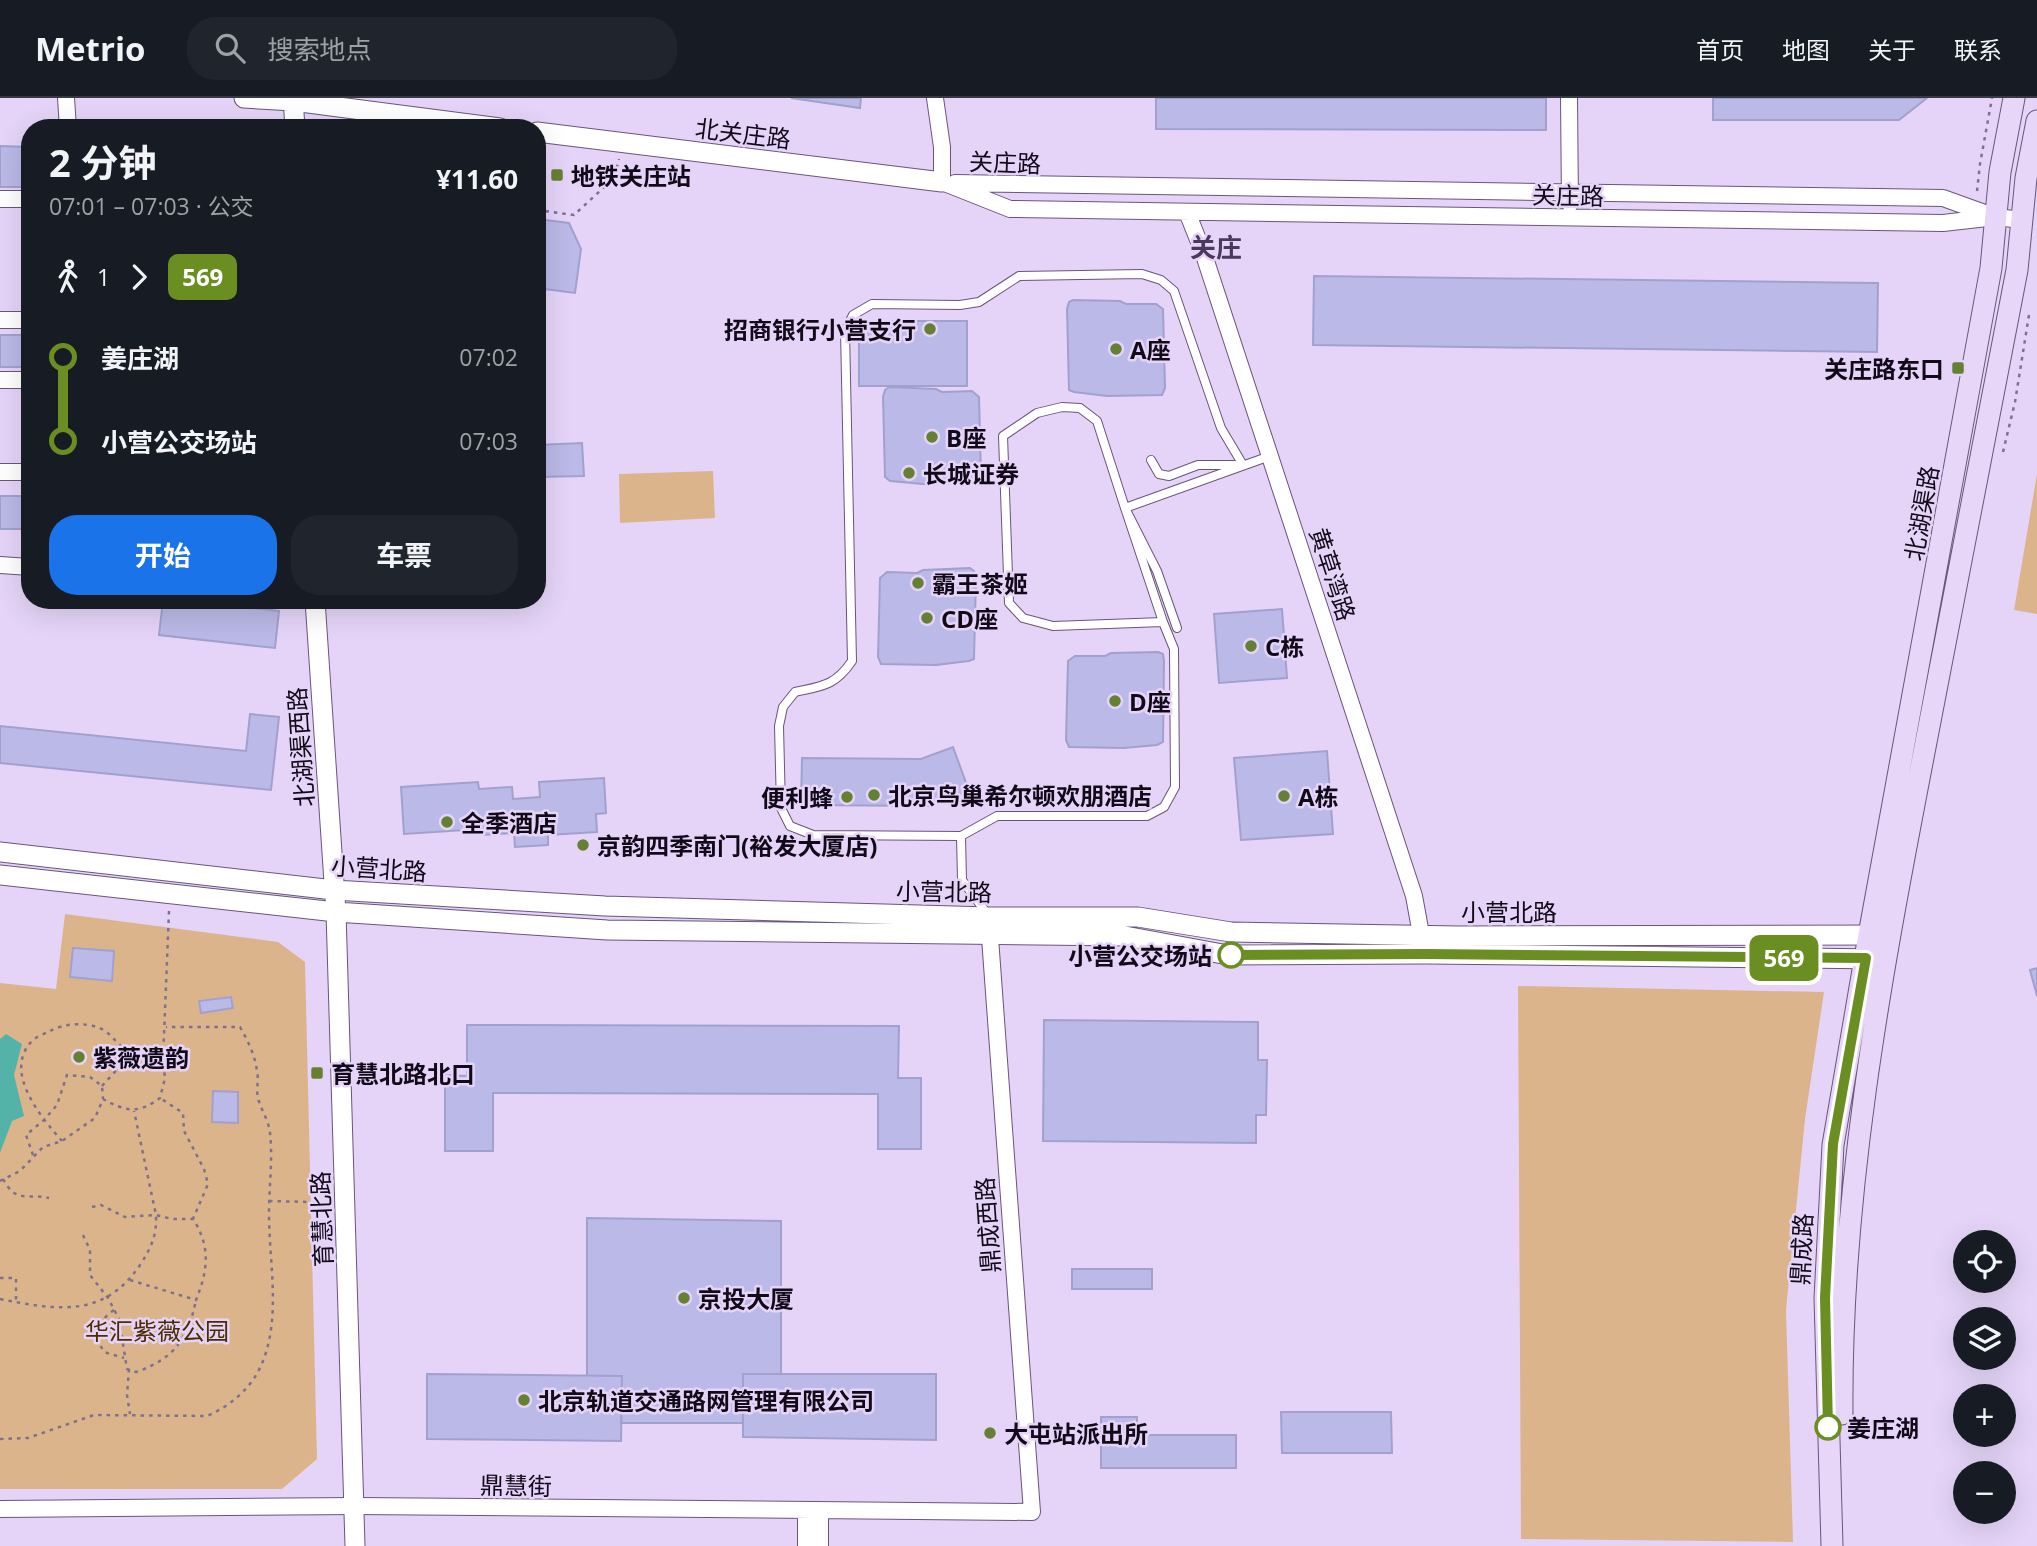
<!DOCTYPE html>
<html lang="zh">
<meta charset="utf-8">
<style>
:root{--surface:#171b24;--page:#20242c;--text:#f1f3f6;--muted:#9ea1a6;--line:#363941;--accent:#1a73e8}
body{margin:0;font-family:"Open Sans","Noto Sans SC",sans-serif;background:var(--page);color:var(--text);height:100vh;display:flex;flex-direction:column;font-size:26px;white-space:nowrap}
*{box-sizing:border-box;margin:0}
p{font-size:23px;color:var(--muted)}
.icon{flex:none;width:38px;height:38px;fill:none;stroke:currentColor;stroke-width:2;stroke-linecap:round;stroke-linejoin:round}
.map{position:relative;flex:1;overflow:hidden}
.panel{position:absolute;left:21px;top:21px;width:525px;height:490px;display:flex;flex-direction:column;background:var(--surface);border-radius:28px;box-shadow:0 7px 28px #0002}
.panel>*{flex:none}
.badge{padding:0 14px;border-radius:10px;font-size:24px;line-height:46px}
.fabs{position:absolute;left:1953px;top:1132px;display:grid;gap:14px}
.fabs a{display:grid;place-items:center;width:63px;height:63px;border-radius:50%;background:var(--surface);box-shadow:0 7px 28px #0002;font-size:35px}
.map>.badge{position:absolute;translate:-50% -50%;box-shadow:0 0 0 4px #fff}
.legs{display:flex;align-items:center;gap:10px;height:77px;padding:0 28px;font-size:23px}
.legs p{margin-inline-start:auto}
.head{display:flex;align-items:center;justify-content:space-between;height:119px;padding:0 28px}
h1{font-size:38px;font-weight:700;line-height:52px}
.button{display:flex;gap:14px;margin-top:auto;padding:14px 28px}
.button a{flex:1;height:80px;border-radius:28px;background:var(--accent);color:#fff;font-size:28px;font-weight:700;line-height:80px;text-align:center}
.button a+a{background:var(--page);color:var(--text)}
ul{padding:0 28px;list-style:none}
li{display:flex;align-items:center;gap:24px;height:84px;font-size:26px}
li i{display:grid;place-items:center;width:10px;height:100%;margin:0 9px;background:currentColor}
li i::after{content:'';width:18px;height:18px;margin:-9px;border:5px solid;border-radius:50%;background:var(--surface)}
li p{margin-inline-start:auto}
li:first-child i{background:linear-gradient(#0000 50%,currentColor 0)}
li:last-child i{background:linear-gradient(currentColor 50%,#0000 0)}
header{display:flex;align-items:center;gap:42px;box-sizing:border-box;height:98px;padding:0 35px;background:var(--surface);border-bottom:2px solid var(--line)}
header strong{font-size:33px}
nav{display:flex;gap:38px;margin-inline-start:auto;font-size:24px}
.search{width:490px;height:63px;background:var(--page);display:flex;align-items:center;gap:18px;box-sizing:border-box;padding:0 24px;border-radius:28px;color:var(--muted);font-size:26px}
.map>svg:first-child{display:block}
.green{fill:#dcb48c}
.water{fill:#54b3a9}
.building{fill:#bab9e7;stroke:#a2a1ce;stroke-width:2}
.lines{fill:none;stroke-linecap:round;stroke-linejoin:round}
.service-casing{stroke:#68557c;stroke-width:10}
.minor-casing{stroke:#68557c;stroke-width:18}
.tertiary-casing{stroke:#68557c;stroke-width:21}
.secondary-casing{stroke:#68557c;stroke-width:23}
.path{stroke:#7d718b;stroke-width:2.5;stroke-dasharray:3.5 5;stroke-linecap:butt}
.service{stroke:#fff;stroke-width:8}
.minor{stroke:#fff;stroke-width:16}
.tertiary{stroke:#fff;stroke-width:19}
.secondary{stroke:#e7d6f7;stroke-width:21}
.line-1-casing{stroke:#fff;stroke-width:16}
.line-1{stroke:#6b8e23;stroke-width:10}
.poi-dot{fill:#658033;stroke:#e5d4f8;stroke-width:2.5}
.stop-1-dot{fill:#fff;stroke:#6b8e23;stroke-width:3.5}
.labels{text-anchor:middle;dominant-baseline:central;stroke-width:5;stroke-linejoin:round;paint-order:stroke}
.street-label{font-size:24px;fill:#110a19;stroke:#e5d4f8}
.poi-label{font-size:24px;font-weight:bold;fill:#110a19;stroke:#e5d4f8;text-anchor:start}
.stop-label{font-size:24px;font-weight:bold;fill:#110a19;stroke:#e5d4f8;text-anchor:end}
.park-label{font-size:24px;fill:#4c2b00;stroke:#e5d4f8}
.neighbourhood-label{font-size:26px;font-weight:bold;fill:#4a385d;stroke:#e5d4f8}
</style>
<header>
<strong>Metrio</strong>
<div class="search"><svg class="icon" aria-label="search" viewBox="0 0 24 24"><circle cx="10" cy="10" r="6"/><path d="M15 15l6 6"/></svg>搜索地点</div>
<nav><a>首页</a><a>地图</a><a>关于</a><a>联系</a></nav>
</header>
<div class="map">
<svg width="2037" height="1448" viewBox="0 0 2037 1448">
<rect width="100%" height="100%" fill="#e5d4f8"/>
<path class="green" d="M713,373L715,420L620,425L619,376Z
M2037,376V516L2014,512Z
M65,816L278,844L305,864L317,1361L282,1391H0V885L56,891Z
M1518,888L1824,894L1805,1021L1786,1212L1793,1444L1521,1441Z"/>
<path class="water" d="M6,936L22,946L14,977L24,1018L12,1023L0,1055V941Z"/>
<path class="building" d="M791,0H861L860,10Z
M1156,0H1546V32L1156,31Z
M1713,0H1927L1899,22H1713Z
M0,48L30,49V89H0Z
M537,121L569,125L581,151L575,195L537,190Z
M1314,178L1878,185L1877,254L1313,247Z
M1073,202L1120,203L1126,206H1156L1163,211L1165,290L1162,297L1107,298L1074,294L1069,292L1067,211L1069,204Z
M865,223H967V288H859V227Z
M0,237H30V269H0Z
M889,289L936,291L942,294L972,293L979,299L981,378L978,385L923,386L890,383L885,379L883,299L885,292Z
M582,345L584,378L537,379V347Z
M0,398H30V431H0Z
M970,470L974,473L976,480L974,561L969,563L936,567L881,566L878,559L880,480L887,474L917,475L923,472Z
M163,502H185L279,513L275,550L159,537Z
M1282,511L1287,580L1219,585L1214,516Z
M1158,554L1163,556L1164,563L1163,644L1157,647L1124,650L1069,649L1066,642L1068,563L1075,558H1105L1111,555Z
M250,616L279,619L271,692L0,665V628L246,653Z
M953,649L969,693L928,708L801,707L802,660L921,661Z
M1327,653L1333,736L1241,742L1234,660Z
M604,680L606,715L596,716L597,734L548,737V747L515,749L514,735L482,737L481,731L404,736L401,689L478,684L479,691L512,689L513,701L540,699L539,684Z
M73,850L114,853L112,883L70,879Z
M2037,870V898L2030,872Z
M231,899L233,910L201,915L199,903Z
M1044,922L1258,924V962H1267L1266,1017H1256V1045L1043,1043Z
M467,927L899,928L898,980H921V1051H878V996L493,995V1053H445V977L467,978Z
M213,993L238,994V1025L212,1024Z
M587,1120L781,1123V1276H743V1325H621L622,1278H587Z
M1072,1171H1152V1191H1072Z
M427,1276L622,1278L621,1343L427,1341Z
M743,1276H936V1342L743,1339Z
M1281,1314H1391L1392,1355H1282Z
M1101,1319H1137V1337H1236V1370H1101Z"/>
<g class="lines">
<g class="service-casing">
<path id="service" d="M1151,362L1159,376L1169,378L1198,367H1237
M1125,410L1163,524L1053,528L1023,520L1009,505L1003,338L1037,315L1062,309L1080,310L1097,323L1125,410L1157,473L1177,530
M1125,410L1270,358
M1163,524L1174,551L1175,689L1164,709L1147,718H997L961,738L813,737L790,728L781,710L779,628L783,609L795,594C822,588 835,588 852,563L845,233L853,217L872,206L960,207L979,204L1019,178L1142,176L1161,182L1174,193L1221,330L1243,367
M961,738L962,782L988,817"/>
</g>
<g class="minor-casing">
<path id="minor" d="M66,0L68,30
M935,0L942,49V84
M1569,0L1570,106
M942,84L1010,111L1943,125L1996,119L2022,122
M955,85L1943,100L1993,118
M0,101H30
M1187,114L1203,154L1414,798L1423,847
M0,222H30
M0,282H30
M0,374H30
M0,467L30,469
M0,1411L356,1408L1032,1414L989,826
M806,1412V1448
M820,1412V1448"/>
</g>
<g class="tertiary-casing">
<path id="tertiary" d="M244,0L293,3L500,30
M293,0L295,30
M537,34L942,84
M315,502L336,814L355,1448
M0,754L334,792L605,808L989,819H1138L1231,834L1459,838L1885,837
M0,777L336,814L607,832L1125,838L1228,857L1426,856L1881,861"/>
</g>
<g class="secondary-casing">
<path id="secondary" d="M1842,1316C1840,1099 1880,883 1921,670C1953,504 1985,338 2017,172L2026,80L2037,23
M1832,1448L1825,1200L1833,1047L1869,837L1991,170L2000,74L2014,0"/>
</g>
<path class="path" d="M1977,93L1980,66L1992,0
M537,112L574,117L614,80L619,61
M2003,354L2015,304L2029,217
M102,988L122,966L126,952
M62,1043C42,1020 3,975 31,944C35,939 44,936 50,933C63,926 82,924 97,929C112,934 115,946 127,952C137,958 152,959 163,962
M33,1057L26,1037L44,1022L57,1007L67,977L90,979L102,988L103,1001
M3,1081C17,1106 25,1095 49,1100
M0,1083L20,1073L43,1049L62,1043L95,1020L103,1001C127,1014 138,1016 160,1000L165,980L163,962L169,813
M269,1103L311,1104
M92,1109L101,1107L125,1119L156,1117L172,1121H193
M83,1137L90,1152V1177L108,1200L119,1221L127,1271L136,1274C174,1261 188,1241 196,1202
M0,1180H16V1203
M130,1182L196,1202C208,1172 211,1149 193,1121L208,1086L204,1071L184,1033L183,1015L160,1000
M0,1201C56,1212 104,1221 140,1167C151,1150 157,1138 156,1117L134,1013
M114,1212C97,1224 93,1236 104,1254L124,1260
M129,1271L127,1297L130,1316
M0,1341L28,1340L94,1317L207,1318C232,1307 253,1289 263,1263C281,1216 269,1165 269,1115C269,1089 273,1061 270,1035C269,1023 261,1012 258,1000C256,991 259,982 257,973C255,957 248,943 240,929H166"/>
<use href="#service" class="service"/>
<use href="#minor" class="minor"/>
<use href="#tertiary" class="tertiary"/>
<use href="#secondary" class="secondary"/>
</g>
<g class="lines">
<g class="line-1-casing">
<path id="line-1" d="M1231,857L1426,856L1866,860L1833,1046L1825,1200L1828,1329"/>
</g>
<use href="#line-1" class="line-1"/>
</g>
<g class="poi-dot">
<rect x="550" y="70" width="14" height="14" rx="3.5"/>
<circle cx="930" cy="231" r="7"/>
<circle cx="1116" cy="251" r="7"/>
<rect x="1951" y="263" width="14" height="14" rx="3.5"/>
<circle cx="932" cy="339" r="7"/>
<circle cx="909" cy="375" r="7"/>
<circle cx="918" cy="485" r="7"/>
<circle cx="927" cy="520" r="7"/>
<circle cx="1251" cy="548" r="7"/>
<circle cx="1115" cy="603" r="7"/>
<circle cx="874" cy="697" r="7"/>
<circle cx="1284" cy="698" r="7"/>
<circle cx="847" cy="699" r="7"/>
<circle cx="447" cy="724" r="7"/>
<circle cx="583" cy="747" r="7"/>
<circle cx="79" cy="959" r="7"/>
<rect x="310" y="968" width="14" height="14" rx="3.5"/>
<circle cx="684" cy="1200" r="7"/>
<circle cx="524" cy="1302" r="7"/>
<circle cx="990" cy="1335" r="7"/>
</g>
<g class="stop-1-dot">
<circle cx="1231" cy="857" r="12"/>
<circle cx="1828" cy="1329" r="12"/>
</g>
<g class="labels">
<g class="street-label">
<text transform="translate(743 35) rotate(7)">北关庄路</text>
<text transform="translate(1005 64) rotate(2)">关庄路</text>
<text transform="translate(1568 97) rotate(1)">关庄路</text>
<text transform="translate(1921 415) rotate(-80)">北湖渠路</text>
<text transform="translate(1333 476) rotate(72)">黄草湾路</text>
<text transform="translate(300 649) rotate(-94)">北湖渠西路</text>
<text transform="translate(379 770) rotate(4)">小营北路</text>
<text transform="translate(944 793) rotate(1)">小营北路</text>
<text x="1509" y="813">小营北路</text>
<text transform="translate(321 1121) rotate(-92)">育慧北路</text>
<text transform="translate(987 1127) rotate(-94)">鼎成西路</text>
<text transform="translate(1801 1151) rotate(-87)">鼎成路</text>
<text transform="translate(516 1387) rotate(1)">鼎慧街</text>
</g>
<g class="poi-label">
<text x="571" y="77">地铁关庄站</text>
<text x="916" y="231" text-anchor="end">招商银行小营支行</text>
<text x="1130" y="251">A座</text>
<text x="1944" y="270" text-anchor="end">关庄路东口</text>
<text x="946" y="339">B座</text>
<text x="923" y="375">长城证券</text>
<text x="932" y="485">霸王茶姬</text>
<text x="941" y="520">CD座</text>
<text x="1265" y="548">C栋</text>
<text x="1129" y="603">D座</text>
<text x="888" y="697">北京鸟巢希尔顿欢朋酒店</text>
<text x="1298" y="698">A栋</text>
<text x="833" y="699" text-anchor="end">便利蜂</text>
<text x="461" y="724">全季酒店</text>
<text x="597" y="747">京韵四季南门(裕发大厦店)</text>
<text x="93" y="959">紫薇遗韵</text>
<text x="331" y="975">育慧北路北口</text>
<text x="698" y="1200">京投大厦</text>
<text x="538" y="1302">北京轨道交通路网管理有限公司</text>
<text x="1004" y="1335">大屯站派出所</text>
</g>
<g class="stop-label">
<text x="1212" y="857">小营公交场站</text>
<text x="1847" y="1329" text-anchor="start">姜庄湖</text>
</g>
<g class="park-label">
<text x="157" y="1232">华汇紫薇公园</text>
</g>
<g class="neighbourhood-label">
<text x="1216" y="149">关庄</text>
</g>
</g>
</svg>
<div class="fabs">
<a><svg class="icon" aria-label="locate" viewBox="0 0 24 24"><circle cx="12" cy="12" r="6"/><path d="M12 2v4M12 18v4M2 12h4M18 12h4"/></svg></a>
<a><svg class="icon" aria-label="layers" viewBox="0 0 24 24"><path d="M12 4l9 5-9 5-9-5zM3 14l9 5 9-5"/></svg></a>
<a>+</a>
<a>−</a>
</div>
<b class="badge" style="left:1784px;top:860px;background:#6b8e23;color:#fff">569</b>
<section class="panel">
<div class="head"><div><h1>2 分钟</h1><p>07:01 – 07:03 · 公交</p></div><b>¥11.60</b></div>
<div class="legs"><svg class="icon" aria-label="walk" viewBox="0 0 24 24"><circle cx="13" cy="4" r="2"/><path d="M13 8l-2 6 4 7M11 14l-3 7M7 12l3-4h3l4 4"/></svg>1<svg class="icon" aria-label="forward" viewBox="0 0 24 24"><path d="M9 5l7 7-7 7"/></svg><b class="badge" style="background:#6b8e23;color:#fff">569</b></div>
<ul>
<li><i style="color:#6b8e23"></i><b>姜庄湖</b><p>07:02</p></li>
<li><i style="color:#6b8e23"></i><b>小营公交场站</b><p>07:03</p></li>
</ul>
<div class="button"><a>开始</a><a>车票</a></div>
</section>
</div>
